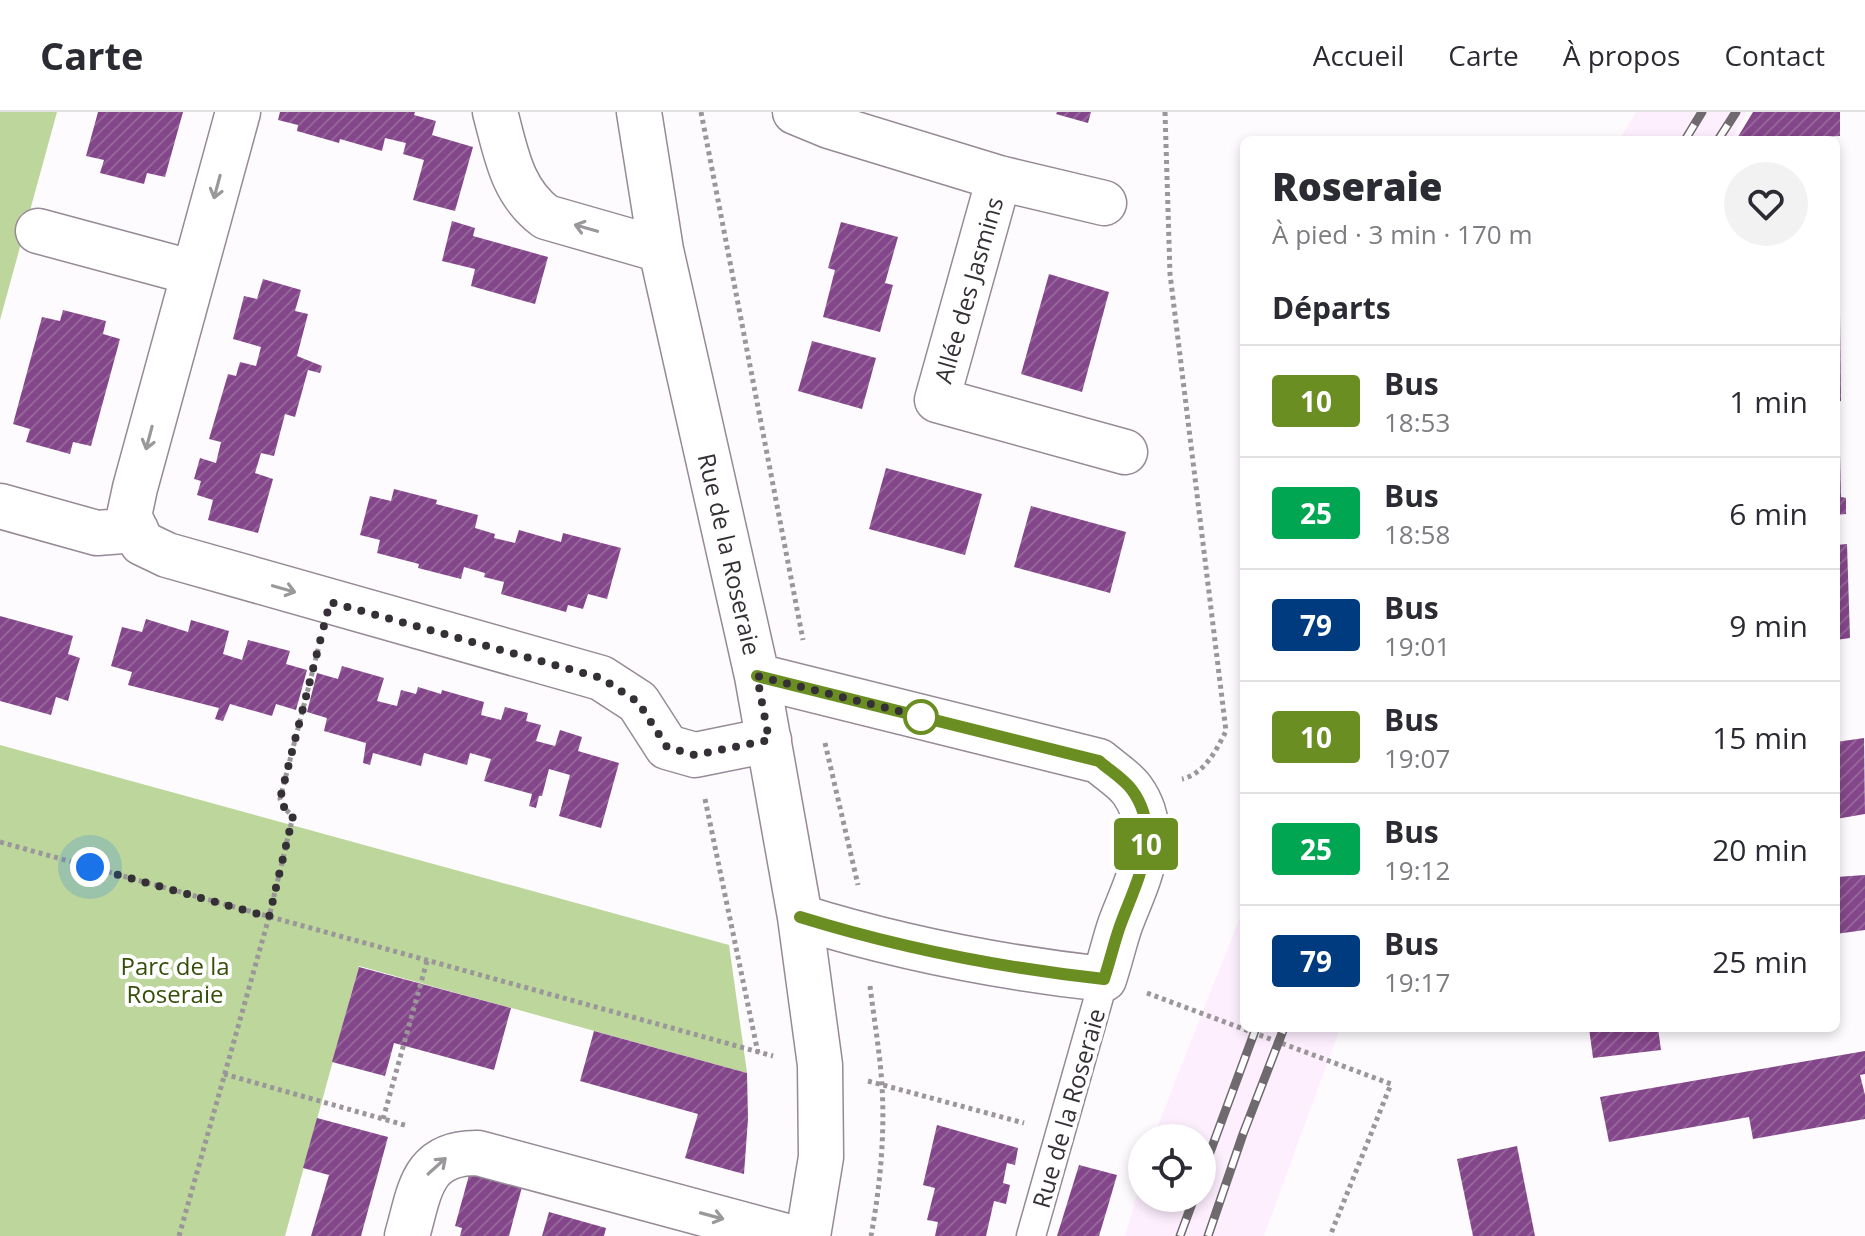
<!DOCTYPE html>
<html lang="fr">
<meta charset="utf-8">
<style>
:root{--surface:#fff;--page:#f2f2f3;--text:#2b2b33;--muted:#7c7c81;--line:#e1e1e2}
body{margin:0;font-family:"Open Sans",sans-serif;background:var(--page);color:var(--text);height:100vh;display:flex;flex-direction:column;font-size:30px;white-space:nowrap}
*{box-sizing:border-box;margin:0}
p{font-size:26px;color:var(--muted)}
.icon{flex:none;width:44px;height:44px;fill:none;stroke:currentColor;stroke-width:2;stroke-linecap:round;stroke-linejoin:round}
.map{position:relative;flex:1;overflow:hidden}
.panel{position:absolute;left:1240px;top:24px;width:600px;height:896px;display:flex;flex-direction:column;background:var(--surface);border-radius:12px;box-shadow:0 4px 12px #0003}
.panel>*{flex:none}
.badge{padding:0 16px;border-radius:6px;font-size:28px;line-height:52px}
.buttons{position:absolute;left:1128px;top:1012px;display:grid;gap:16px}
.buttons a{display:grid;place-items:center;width:88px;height:88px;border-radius:50%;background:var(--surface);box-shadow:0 4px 12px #0003;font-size:40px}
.you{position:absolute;width:40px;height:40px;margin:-20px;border:6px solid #fff;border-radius:50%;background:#1a73e8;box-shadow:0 0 0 12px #1a73e833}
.map>.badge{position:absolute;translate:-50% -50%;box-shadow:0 0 0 4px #fff}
h2{padding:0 32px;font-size:30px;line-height:72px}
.round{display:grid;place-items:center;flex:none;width:84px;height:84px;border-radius:42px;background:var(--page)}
.headline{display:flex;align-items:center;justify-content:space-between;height:136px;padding:0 32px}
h1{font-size:38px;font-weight:800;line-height:60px}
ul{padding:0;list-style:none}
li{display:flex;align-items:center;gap:24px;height:112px;padding:0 32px;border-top:2px solid var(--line)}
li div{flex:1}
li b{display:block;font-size:30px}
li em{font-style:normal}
li .badge{min-width:88px;font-weight:700;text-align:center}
header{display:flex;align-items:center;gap:48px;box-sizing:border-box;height:112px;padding:0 40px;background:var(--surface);border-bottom:2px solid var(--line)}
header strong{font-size:38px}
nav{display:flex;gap:44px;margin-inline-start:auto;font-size:28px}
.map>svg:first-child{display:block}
.built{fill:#feefff}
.green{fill:#bcd69b}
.building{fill:url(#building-hatch)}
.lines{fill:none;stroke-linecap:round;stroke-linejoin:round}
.lane-casing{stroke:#968a96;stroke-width:31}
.street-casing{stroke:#968a96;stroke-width:47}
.path{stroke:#9a969a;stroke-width:5;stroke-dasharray:4 4;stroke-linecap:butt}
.lane{stroke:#fff;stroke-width:28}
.street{stroke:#fff;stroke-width:44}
.rail-casing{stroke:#6e6a6e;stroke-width:9}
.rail{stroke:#fff;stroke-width:6;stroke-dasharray:18;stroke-linecap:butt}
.oneway{stroke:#9a989a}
.line-casing{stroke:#fff;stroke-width:18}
.line{stroke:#6b8e23;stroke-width:12}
.walk{stroke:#353035;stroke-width:8;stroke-dasharray:0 14.4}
.stop-dot{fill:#fff;stroke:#6b8e23;stroke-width:4}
.labels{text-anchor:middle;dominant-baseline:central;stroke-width:8;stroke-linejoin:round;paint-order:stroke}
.street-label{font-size:24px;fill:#353035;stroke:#fff}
.park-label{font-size:24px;fill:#374e0b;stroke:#fff}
</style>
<header>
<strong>Carte</strong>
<nav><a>Accueil</a><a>Carte</a><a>À propos</a><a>Contact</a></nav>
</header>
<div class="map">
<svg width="1865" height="1124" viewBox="0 0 1865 1124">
<defs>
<pattern id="building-hatch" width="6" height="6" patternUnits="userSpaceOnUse" patternTransform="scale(2)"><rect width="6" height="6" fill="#84468a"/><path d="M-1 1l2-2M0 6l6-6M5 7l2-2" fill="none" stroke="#946598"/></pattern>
</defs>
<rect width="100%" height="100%" fill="#fdfbfd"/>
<path class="built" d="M1636,0H1747L1732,28H1619Z
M1244,795V916H1340L1264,1124H1125L1142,1066V1086H1202V1026H1153Z"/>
<path class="green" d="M0,0H57L0,208Z
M0,633L729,833L747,961L359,854L285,1124H0Z"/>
<path class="building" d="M98,0H183L165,65L147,61L144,72L100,61L104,48L86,44Z
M280,0H415L414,3L436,9L432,23L473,35L455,99L413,88L424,48L403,42L406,31L385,26L382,39L340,27L339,31L297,19L298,13L278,8Z
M1057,0H1091L1088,11L1056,2Z
M1753,0H1840V24L1736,28Z
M1840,100V142L1836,143V101Z
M452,109L475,116L473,124L548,145L535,192L471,174L475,157L442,149Z
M841,110L898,125L885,171L893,173L880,220L823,205L835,158L828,156Z
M1049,162L1109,180L1082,280L1021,262Z
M263,167L301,178L295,199L308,202L297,244L322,254L320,261L308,258L295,305L285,302L274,344L261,341L255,361L273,367L258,421L208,408L213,388L197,383L201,369L194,367L200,346L216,351L221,330L209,327L228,262L236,264L240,250L256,254L261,235L233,227L244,184L257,187Z
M63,198L106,209L103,222L120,227L91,334L73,330L70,342L26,330L30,317L13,312L42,205L60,209Z
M1836,201H1840L1841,289L1836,290Z
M812,229L876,246L862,297L798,279Z
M1836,298H1839L1841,385L1846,386V402L1836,403Z
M886,356L982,382L965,443L869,417Z
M394,377L437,388L436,392L478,403L475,416L495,422L494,426L515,431L519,418L561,430L563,421L621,436L607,487L588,482L583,497L568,493L566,500L501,482L504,470L484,465L485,461L464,455L461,467L418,456L419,452L377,441L380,428L360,423L370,384L391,389Z
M1031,394L1126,420L1110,481L1014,455Z
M1847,432L1850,526L1836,528V433Z
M0,504L73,524L68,542L80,546L77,556L68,589L56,585L51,603L0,589Z
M146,507L188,520L191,508L229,519L223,542L242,548L248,528L290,539L286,552L307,558L296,598L276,592L272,604L230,592L223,609L215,607L219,596L128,573L132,560L111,554L122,515L142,520Z
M342,554L384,566L377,589L397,594L401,578L416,582L418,575L441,582L442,578L484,590L481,603L501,608L505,595L528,601L526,609L541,613L536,629L555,634L560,618L582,625L578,639L619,651L601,716L559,704L570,663L549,657L542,684H539L536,696L529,694L532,682L484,669L491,647L470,641L467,653L424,641L421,654L373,641L370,653L363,651L366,631L324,619L327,606L307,600L317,561L338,567Z
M1864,626L1865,702L1836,707V630Z
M1865,763V818L1836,822V765Z
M359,855L511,896L494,958L394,931L385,964L332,950Z
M1589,916H1658L1661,938L1593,946Z
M594,919L747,961L748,1007L744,1062L685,1046L698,1002L580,969Z
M1865,939V962L1860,963L1865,983V1007L1753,1027L1749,1005L1609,1030L1600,985Z
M317,1006L388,1025L361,1124H311L329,1063L303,1056Z
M937,1013L1018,1036L1015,1053L1007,1051L1003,1071L1010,1073L1006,1092L994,1089L986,1124H935L938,1110L927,1108L935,1076L923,1073Z
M1517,1034L1535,1124H1473L1457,1047Z
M1079,1053L1117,1063L1108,1094L1099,1124H1057Z
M471,1056L523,1071L509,1124H460L462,1116L455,1114Z
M549,1100L606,1116L604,1124H542Z"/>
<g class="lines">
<g class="lane-casing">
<path id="lane" d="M1031,1124L1104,867"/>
</g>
<g class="street-casing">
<path id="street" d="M238,0L135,376L129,404L142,431L167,443L601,566L638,590L667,635L695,643L769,628
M495,0C506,40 511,79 546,105L661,138
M639,0L661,138L757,564L800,805L820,953L821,1045L808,1124
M795,0L829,14L999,66L937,288L1125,340
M999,66L1104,91
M38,119L194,161
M0,394L97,421L136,418
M757,564L1099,649C1109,658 1124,667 1132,678C1164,722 1136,770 1120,813C1114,831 1110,849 1104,867C1003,856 897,835 800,805
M407,1124C420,1079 421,1040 478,1041L786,1124"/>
</g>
<path class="path" d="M701,0L803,528
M1165,0L1170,162L1226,619C1216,639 1204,662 1182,667
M825,631L858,773
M705,687L758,941
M0,730L773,944
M870,874C874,907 880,941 882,974C885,1024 880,1075 871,1124
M1147,881L1391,972L1330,1124
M224,962L408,1014
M868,969L1024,1011
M383,1007L427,849
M179,1124L269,805L293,704L285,697L280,687L319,534"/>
<use href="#lane" class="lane"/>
<use href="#street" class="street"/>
<g class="rail-casing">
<path id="rail" d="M1685,28L1702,0
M1718,28L1736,0
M1202,1062L1256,916
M1180,1124L1194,1086
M1208,1124L1243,1022L1284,916"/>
</g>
<use href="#rail" class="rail"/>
</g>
<defs><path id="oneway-shaft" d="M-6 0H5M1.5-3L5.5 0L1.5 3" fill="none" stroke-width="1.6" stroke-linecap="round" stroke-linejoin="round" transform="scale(2)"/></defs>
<g class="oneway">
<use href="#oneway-shaft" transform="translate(217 75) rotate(105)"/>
<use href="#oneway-shaft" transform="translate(586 116) rotate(-164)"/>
<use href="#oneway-shaft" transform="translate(149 326) rotate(105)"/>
<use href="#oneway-shaft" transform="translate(284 477) rotate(16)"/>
<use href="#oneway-shaft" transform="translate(437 1054) rotate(-42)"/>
<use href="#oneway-shaft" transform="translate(712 1104) rotate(15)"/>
</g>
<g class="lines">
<g class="line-casing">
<path id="line" d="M757,564L1099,649C1109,658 1124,667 1132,678C1164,722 1136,770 1120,814C1114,831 1110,849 1104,867C1003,856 897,835 800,805"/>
</g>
<use href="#line" class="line"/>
<path class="walk" d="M90,755L269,805L293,704L285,697L280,687L330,490L601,566L638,590L667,635L695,643L769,628L757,564L927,606L921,605"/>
</g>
<circle class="stop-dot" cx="921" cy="605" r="16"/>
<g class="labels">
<g class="street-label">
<text transform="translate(968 178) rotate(-74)">Allée des Jasmins</text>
<text transform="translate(730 442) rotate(77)">Rue de la Roseraie</text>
<text transform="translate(1068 996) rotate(-74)">Rue de la Roseraie</text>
</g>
<g class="park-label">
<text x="175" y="853">Parc de la<tspan x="175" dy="28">Roseraie</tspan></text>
</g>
</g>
</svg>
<div class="buttons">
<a><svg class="icon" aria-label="locate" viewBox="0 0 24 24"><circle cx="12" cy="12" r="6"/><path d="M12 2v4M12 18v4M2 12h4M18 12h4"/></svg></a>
</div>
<div class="you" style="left:90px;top:755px"></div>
<b class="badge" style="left:1146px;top:732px;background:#6b8e23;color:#fff">10</b>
<section class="panel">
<div class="headline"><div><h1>Roseraie</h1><p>À pied · 3 min · 170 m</p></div><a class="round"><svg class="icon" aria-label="heart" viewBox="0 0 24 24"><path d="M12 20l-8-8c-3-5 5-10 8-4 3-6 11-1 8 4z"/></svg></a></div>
<h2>Départs</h2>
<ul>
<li><span class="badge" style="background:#6b8e23;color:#fff">10</span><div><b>Bus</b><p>18:53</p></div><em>1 min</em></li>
<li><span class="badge" style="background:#00a651;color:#fff">25</span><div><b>Bus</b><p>18:58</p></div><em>6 min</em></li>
<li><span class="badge" style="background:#003b80;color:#fff">79</span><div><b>Bus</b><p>19:01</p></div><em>9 min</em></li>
<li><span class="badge" style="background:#6b8e23;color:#fff">10</span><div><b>Bus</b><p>19:07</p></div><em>15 min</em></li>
<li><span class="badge" style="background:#00a651;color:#fff">25</span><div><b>Bus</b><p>19:12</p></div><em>20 min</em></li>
<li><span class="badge" style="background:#003b80;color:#fff">79</span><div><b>Bus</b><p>19:17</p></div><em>25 min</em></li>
</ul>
</section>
</div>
